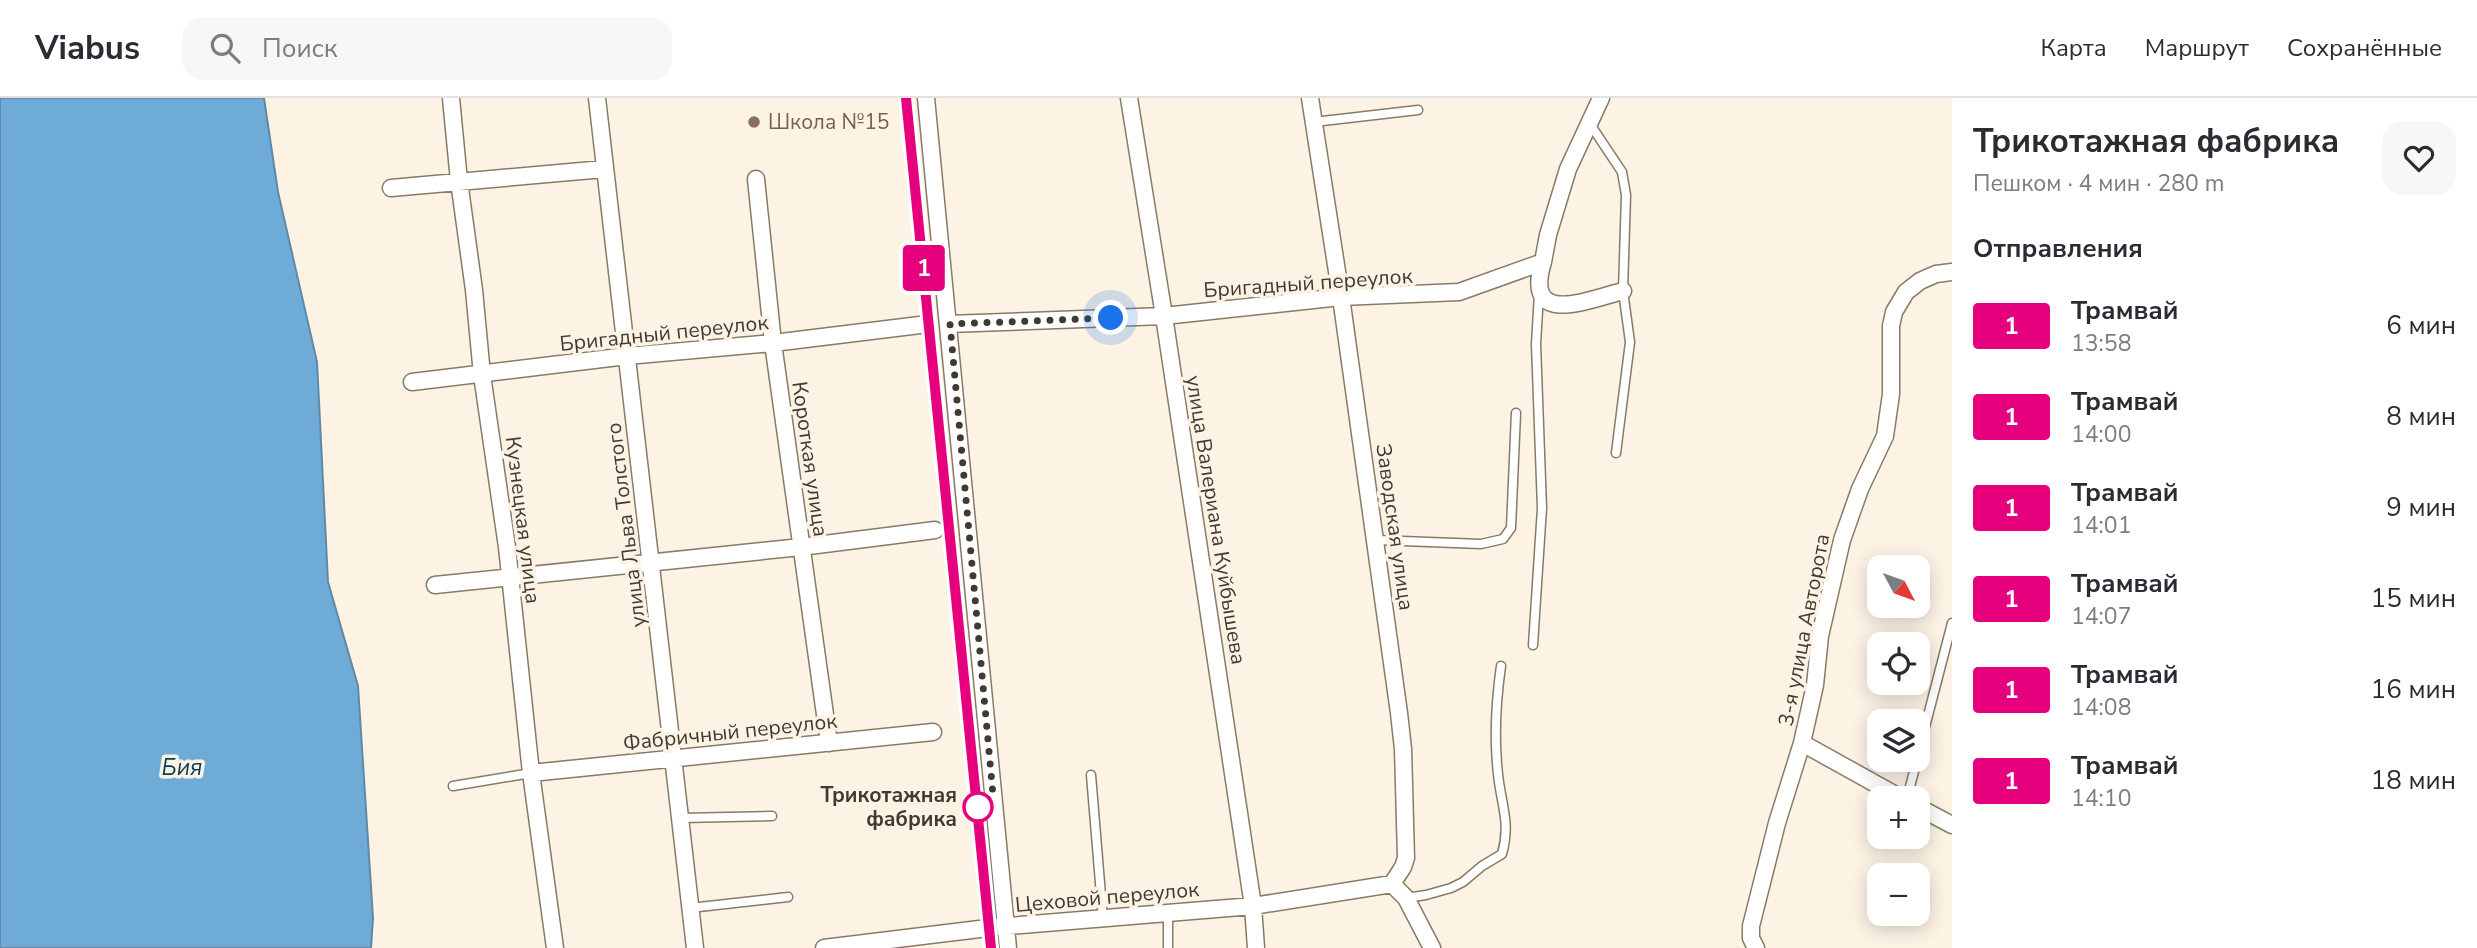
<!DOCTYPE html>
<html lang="ru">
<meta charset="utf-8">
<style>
:root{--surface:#fff;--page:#f7f7f7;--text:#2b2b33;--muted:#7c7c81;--line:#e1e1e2}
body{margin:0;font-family:"Nunito Sans",sans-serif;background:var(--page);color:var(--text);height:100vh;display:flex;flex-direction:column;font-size:26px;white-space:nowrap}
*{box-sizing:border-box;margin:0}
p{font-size:23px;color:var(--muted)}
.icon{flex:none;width:38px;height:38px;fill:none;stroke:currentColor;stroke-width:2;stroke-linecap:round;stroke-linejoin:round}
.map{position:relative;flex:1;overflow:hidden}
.panel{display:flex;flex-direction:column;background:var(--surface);width:525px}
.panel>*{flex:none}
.badge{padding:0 14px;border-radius:5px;font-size:24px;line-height:46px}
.needle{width:46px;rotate:131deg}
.fabs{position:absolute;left:1867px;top:457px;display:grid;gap:14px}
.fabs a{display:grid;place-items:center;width:63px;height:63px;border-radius:14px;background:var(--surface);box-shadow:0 4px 18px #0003;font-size:35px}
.you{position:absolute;width:35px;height:35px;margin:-18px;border:5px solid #fff;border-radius:50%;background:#1a73e8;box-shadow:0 0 0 10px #1a73e833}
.map>.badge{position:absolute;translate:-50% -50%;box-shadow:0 0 0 4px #fff}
h2{padding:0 21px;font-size:26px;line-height:63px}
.round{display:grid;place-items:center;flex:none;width:74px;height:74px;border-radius:21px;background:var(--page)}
.head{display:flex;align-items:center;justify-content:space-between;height:119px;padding:0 21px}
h1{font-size:33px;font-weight:700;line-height:52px}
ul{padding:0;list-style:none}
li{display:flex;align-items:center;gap:21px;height:91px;padding:0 21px}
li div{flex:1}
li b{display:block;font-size:26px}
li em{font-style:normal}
li .badge{min-width:77px;font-weight:700;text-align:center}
header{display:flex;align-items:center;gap:42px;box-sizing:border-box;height:98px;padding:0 35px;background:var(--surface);border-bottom:2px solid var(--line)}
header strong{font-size:33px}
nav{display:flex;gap:38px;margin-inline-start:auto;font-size:24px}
.search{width:490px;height:63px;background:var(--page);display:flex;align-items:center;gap:18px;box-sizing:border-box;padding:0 24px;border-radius:21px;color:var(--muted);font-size:26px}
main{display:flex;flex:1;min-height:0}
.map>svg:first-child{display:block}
.water{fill:#6eabd7;stroke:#6089a5;stroke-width:2}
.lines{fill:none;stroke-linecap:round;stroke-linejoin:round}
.service-casing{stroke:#897a66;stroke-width:11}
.minor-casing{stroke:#897a66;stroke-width:19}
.service{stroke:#fff;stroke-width:8}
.minor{stroke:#fff;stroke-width:16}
.tram{stroke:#787166;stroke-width:2}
.line-casing{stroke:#fff;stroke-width:16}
.line{stroke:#e6007e;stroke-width:10}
.walk{stroke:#403a31;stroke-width:7;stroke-dasharray:0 12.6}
.education-dot{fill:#8d6e63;stroke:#fdf3e5;stroke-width:2.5}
.stop-dot{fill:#fff;stroke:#e6007e;stroke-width:3.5}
.labels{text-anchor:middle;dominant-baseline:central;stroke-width:7;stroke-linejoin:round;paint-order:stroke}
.education-label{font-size:21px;fill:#785e54;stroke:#fdf3e5;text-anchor:start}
.street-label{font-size:21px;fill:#403a31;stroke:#fdf3e5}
.stop-label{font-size:21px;font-weight:bold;fill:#403a31;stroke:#fdf3e5;text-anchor:end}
.water-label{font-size:23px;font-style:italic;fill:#093c59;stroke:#fdf3e5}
</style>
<header>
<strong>Viabus</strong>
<div class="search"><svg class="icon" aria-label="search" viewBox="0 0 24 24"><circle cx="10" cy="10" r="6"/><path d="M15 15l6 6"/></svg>Поиск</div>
<nav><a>Карта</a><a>Маршрут</a><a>Сохранённые</a></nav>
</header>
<main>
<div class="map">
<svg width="1952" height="850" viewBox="0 0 1952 850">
<rect width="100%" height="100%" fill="#fdf3e5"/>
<path class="water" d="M0,0H264L278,94L317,264L328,484L358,588L373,820L371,850H0Z"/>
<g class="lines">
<g class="service-casing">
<path id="service" d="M1314,24L1418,12
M1590,26L1622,74L1626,97L1623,193L1630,244L1616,355
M1376,442L1481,446L1503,441L1511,430L1516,315
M1533,547L1542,410L1536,246L1539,196
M1918,656L1952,525
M1091,677L1103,821
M453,688L531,675
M1907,700L1917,662
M681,720L772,718
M1406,800L1426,797L1451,790L1463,784L1482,768L1502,756C1511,724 1501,707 1498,676C1494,641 1496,603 1501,568
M690,810L788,799
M1168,815V850"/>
</g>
<g class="minor-casing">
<path id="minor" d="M451,0L459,83L474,192L482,277L507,449L531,675L555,850
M597,0L695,850
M926,0L1008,850
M1129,0L1164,218L1253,808L1256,850
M1310,0L1341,199L1399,615L1403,651L1406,760L1403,769L1392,786L1406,800L1432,850
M756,81L773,245L829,645
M391,90L604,71
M1543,164L1548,137L1568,71L1601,0
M949,226L1164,218L1341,199L1459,194L1543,164C1523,230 1588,202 1623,193
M412,284L627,258L773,245L920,227
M435,487L801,449L935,432
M1802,645L1901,700
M531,675L933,634
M1918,709L1952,727
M824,850L996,829L1253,808L1392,786
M1756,850L1751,840V828L1777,725L1802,645L1815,587L1820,538L1842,442L1860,391L1885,338L1891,296V228L1894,214L1906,194L1920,183L1936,176L1952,174"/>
</g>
<use href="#service" class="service"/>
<use href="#minor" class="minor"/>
<path class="tram" d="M912,0L998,850"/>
</g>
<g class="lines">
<g class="line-casing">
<path id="line" d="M906,0L991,850"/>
</g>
<use href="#line" class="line"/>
<path class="walk" d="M978,709L993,697L950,226L1111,220"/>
</g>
<circle class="education-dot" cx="754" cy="24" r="7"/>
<circle class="stop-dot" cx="978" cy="709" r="14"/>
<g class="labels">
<g class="education-label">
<text x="768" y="24">Школа №15</text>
</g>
<g class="street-label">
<text transform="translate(1308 185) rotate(-4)">Бригадный переулок</text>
<text transform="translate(664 235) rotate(-6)">Бригадный переулок</text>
<text transform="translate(810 361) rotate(82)">Короткая улица</text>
<text transform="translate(523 422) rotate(83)">Кузнецкая улица</text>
<text transform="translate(1216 422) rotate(81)">улица Валериана Куйбышева</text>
<text transform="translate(626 427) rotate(-97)">улица Льва Толстого</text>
<text transform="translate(1395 429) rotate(82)">Заводская улица</text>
<text transform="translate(1804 532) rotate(-79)">3-я улица Авторота</text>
<text transform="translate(730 634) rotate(-6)">Фабричный переулок</text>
<text transform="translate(1107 799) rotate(-5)">Цеховой переулок</text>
</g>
<g class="stop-label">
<text x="957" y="697">Трикотажная<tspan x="957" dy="24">фабрика</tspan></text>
</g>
<g class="water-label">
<text x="182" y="669">Бия</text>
</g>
</g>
</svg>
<div class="fabs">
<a><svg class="needle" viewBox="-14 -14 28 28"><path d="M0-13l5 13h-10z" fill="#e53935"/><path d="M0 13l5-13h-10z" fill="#7c7c81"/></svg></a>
<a><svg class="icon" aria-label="locate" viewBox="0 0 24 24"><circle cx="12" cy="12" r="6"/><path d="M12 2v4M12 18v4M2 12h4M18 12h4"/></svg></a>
<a><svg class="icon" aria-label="layers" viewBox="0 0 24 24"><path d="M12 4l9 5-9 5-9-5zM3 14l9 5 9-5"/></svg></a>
<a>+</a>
<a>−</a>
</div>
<div class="you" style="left:1111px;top:220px"></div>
<b class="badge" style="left:924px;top:170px;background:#e6007e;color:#fff">1</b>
</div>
<section class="panel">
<div class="head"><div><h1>Трикотажная фабрика</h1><p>Пешком · 4 мин · 280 m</p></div><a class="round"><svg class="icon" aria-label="heart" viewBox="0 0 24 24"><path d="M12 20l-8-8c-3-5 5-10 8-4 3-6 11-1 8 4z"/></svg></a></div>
<h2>Отправления</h2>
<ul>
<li><span class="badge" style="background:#e6007e;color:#fff">1</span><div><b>Трамвай</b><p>13:58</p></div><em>6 мин</em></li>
<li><span class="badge" style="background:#e6007e;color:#fff">1</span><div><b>Трамвай</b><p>14:00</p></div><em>8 мин</em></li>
<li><span class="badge" style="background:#e6007e;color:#fff">1</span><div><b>Трамвай</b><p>14:01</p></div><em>9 мин</em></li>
<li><span class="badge" style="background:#e6007e;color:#fff">1</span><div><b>Трамвай</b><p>14:07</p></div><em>15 мин</em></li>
<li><span class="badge" style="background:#e6007e;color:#fff">1</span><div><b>Трамвай</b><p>14:08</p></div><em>16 мин</em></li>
<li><span class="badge" style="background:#e6007e;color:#fff">1</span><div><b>Трамвай</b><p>14:10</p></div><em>18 мин</em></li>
</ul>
</section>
</main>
